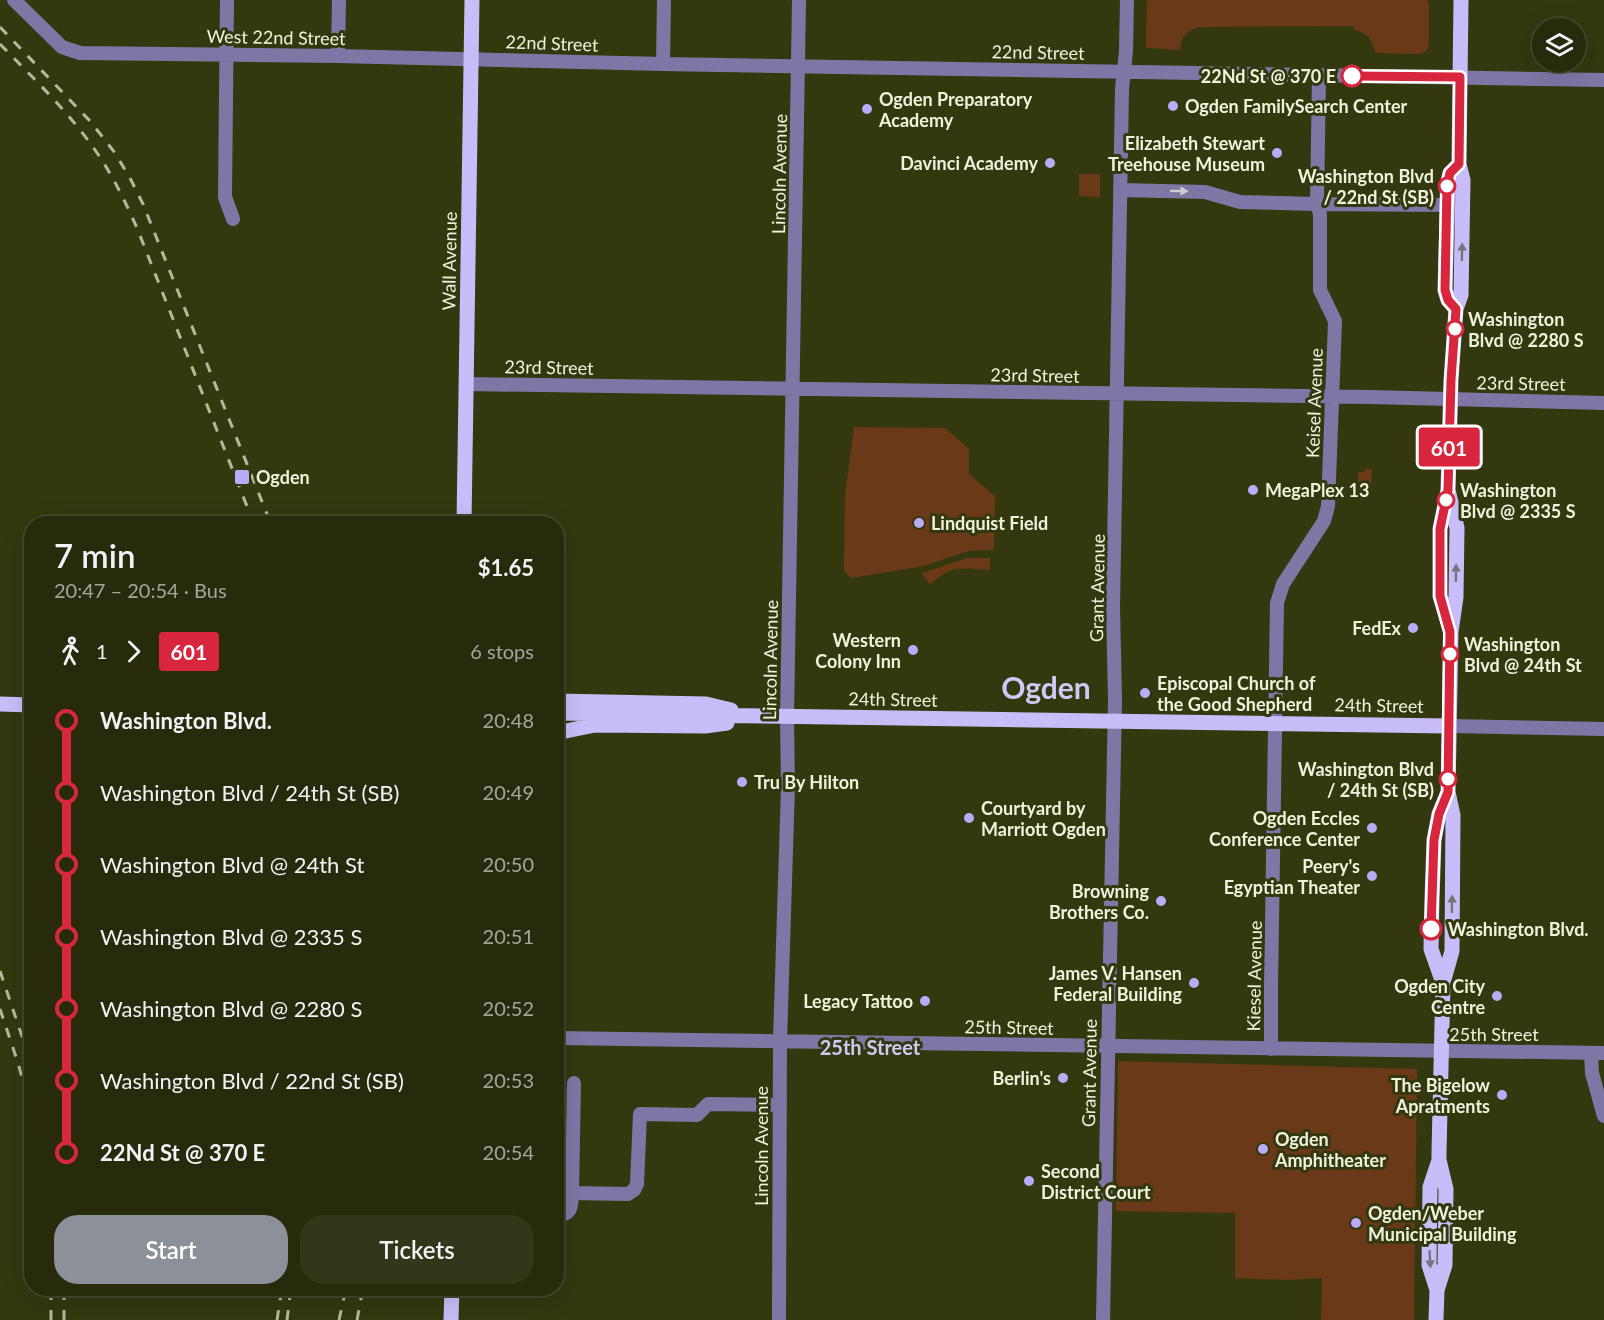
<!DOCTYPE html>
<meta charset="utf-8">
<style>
:root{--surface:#272a0b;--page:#333619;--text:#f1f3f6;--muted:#a4a79d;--line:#43462c;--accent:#8c9099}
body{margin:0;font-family:Lato,sans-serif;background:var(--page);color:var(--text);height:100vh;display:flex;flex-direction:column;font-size:22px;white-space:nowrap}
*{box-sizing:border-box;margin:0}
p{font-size:20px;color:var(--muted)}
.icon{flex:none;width:33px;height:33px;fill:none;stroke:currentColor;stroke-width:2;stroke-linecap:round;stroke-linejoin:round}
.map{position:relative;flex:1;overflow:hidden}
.drawer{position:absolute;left:24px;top:516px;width:540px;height:780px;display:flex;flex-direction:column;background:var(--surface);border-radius:24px;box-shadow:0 6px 24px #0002,0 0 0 2px var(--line)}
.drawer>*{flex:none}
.badge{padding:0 12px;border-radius:4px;font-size:21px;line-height:39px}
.tools{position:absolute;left:1532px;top:18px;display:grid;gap:12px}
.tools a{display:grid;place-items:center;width:54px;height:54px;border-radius:50%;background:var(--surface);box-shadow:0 6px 24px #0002,0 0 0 2px var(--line);font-size:30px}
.map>.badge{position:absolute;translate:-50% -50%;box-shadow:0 0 0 3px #fff}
.legs{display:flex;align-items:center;gap:9px;height:66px;padding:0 30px;font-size:20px}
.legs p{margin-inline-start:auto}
.summary{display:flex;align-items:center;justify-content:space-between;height:102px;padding:0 30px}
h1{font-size:33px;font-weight:600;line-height:45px}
.cta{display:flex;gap:12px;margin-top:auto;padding:12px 30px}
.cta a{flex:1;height:69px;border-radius:24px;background:var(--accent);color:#fff;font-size:24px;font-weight:600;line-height:69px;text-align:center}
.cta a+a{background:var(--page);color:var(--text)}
ul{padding:0 30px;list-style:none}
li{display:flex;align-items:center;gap:21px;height:72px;font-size:22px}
li i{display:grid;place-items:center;width:9px;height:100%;margin:0 8px;background:currentColor}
li i::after{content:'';width:15px;height:15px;margin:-8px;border:4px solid;border-radius:50%;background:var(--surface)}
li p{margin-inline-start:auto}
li:first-child i{background:linear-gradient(#0000 50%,currentColor 0)}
li:last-child i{background:linear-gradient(currentColor 50%,#0000 0)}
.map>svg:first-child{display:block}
.green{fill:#6a3a18}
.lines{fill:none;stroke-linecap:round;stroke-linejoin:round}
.minor{stroke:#8076a6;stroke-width:14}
.major{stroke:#c9bdf9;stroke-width:15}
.rail{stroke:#b5b89c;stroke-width:3;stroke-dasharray:10 10;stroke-linecap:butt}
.oneway{fill:#cecdcc}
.oneway2{fill:#777478}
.line-1-casing{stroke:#fff;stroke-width:14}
.line-1{stroke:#d7263d;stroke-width:9}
.stop-1-dot{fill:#fff;stroke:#d7263d;stroke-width:3}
.poi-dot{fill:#bbaaf6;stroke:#34380f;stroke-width:2}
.labels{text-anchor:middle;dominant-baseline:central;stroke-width:6;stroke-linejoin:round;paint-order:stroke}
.street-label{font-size:18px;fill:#eff2dc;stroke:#34380f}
.stop-label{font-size:18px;font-weight:bold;fill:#eff2dc;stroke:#34380f;text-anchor:start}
.poi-label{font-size:18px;font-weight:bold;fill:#eff2dc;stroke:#34380f;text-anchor:end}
.neighbourhood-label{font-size:20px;font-weight:bold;fill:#d1c9f4;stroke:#34380f}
.town-label{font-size:30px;font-weight:bold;fill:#d1c9f4;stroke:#34380f}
</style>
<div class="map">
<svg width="1604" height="1320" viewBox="0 0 1604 1320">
<rect width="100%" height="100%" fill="#34380f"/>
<path class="green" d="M1147,0H1427L1429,4V45L1426,51L1420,54L1376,53C1372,41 1368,32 1354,30L1353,26L1199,27C1186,31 1181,37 1180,50L1146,48Z
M1079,174H1100V197L1079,196Z
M854,427L945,428L969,449V474L995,496L994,550L968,551L924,566L851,578L844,570L845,495Z
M1365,469H1372L1371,494L1351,493V485L1358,486V472H1365Z
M967,558H990V570C960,569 953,563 930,585L926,578L923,576L922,573Z
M1118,1061L1417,1069L1414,1320H1321L1322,1278L1286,1280L1235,1278V1213L1116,1211Z"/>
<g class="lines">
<path class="minor" d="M14,0L62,47L80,53L338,56L663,64L1604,80
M227,0L225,197L233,219
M338,56L339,0
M663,64L664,0
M1120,190L1205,192L1240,202L1317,204L1447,205
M466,384L1370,397L1604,403
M1449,726L1604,729
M556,1038L1604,1053
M1271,1049V987L1277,603L1283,584L1324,521L1328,506L1335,321L1320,290V214L1317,204L1319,75
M1591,1053L1592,1073L1604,1116
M572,1193L574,1083
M556,1215C573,1215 571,1206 572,1193L628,1194L634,1190L637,1184L640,1114L697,1115L708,1104L780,1105
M779,1320L780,1041L788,786L787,717L799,0
M1103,1320L1115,700L1113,607L1120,205L1122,89L1126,51L1127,0"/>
<path class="major" d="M1456,309L1448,300L1445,290L1448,181L1450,173L1459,164
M464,524L472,0
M1449,626L1440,596V529L1448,490L1451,380L1456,309L1461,295L1463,180L1459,164L1461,0
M556,701L706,704L731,710
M0,704L32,705
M556,713C854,718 1151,721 1449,726
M556,733L595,725L705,726L727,723
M1443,983L1431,949L1432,899L1434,840L1439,814L1448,792
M1437,1290L1445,1265L1446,1189L1439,1160V1152L1443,983L1452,951L1453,815L1448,792L1451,632L1456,597L1457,528L1448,490
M451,1320L452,1288
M1436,1320L1437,1290L1429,1265L1430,1187L1439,1160"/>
<path class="rail" d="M0,27L90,121L115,153L130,178L143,204L271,524
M0,44C33,78 68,111 95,150C112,174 125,201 137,228L254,524
M0,971L32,1066
M0,1009L18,1063L32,1115
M51,1320V1288
M64,1320V1288
M277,1320L282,1288
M287,1320L291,1288
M339,1320L346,1288
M357,1320L363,1288"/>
</g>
<defs><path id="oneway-solid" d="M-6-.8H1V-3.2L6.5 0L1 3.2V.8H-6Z" transform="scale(1.5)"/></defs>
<use class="oneway" href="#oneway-solid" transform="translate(1179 191) rotate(1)"/>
<g class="oneway2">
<use href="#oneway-solid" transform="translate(1462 252) rotate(-89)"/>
<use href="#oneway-solid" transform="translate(1456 573) rotate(-89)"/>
<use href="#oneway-solid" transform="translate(1452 904) rotate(-89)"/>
<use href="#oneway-solid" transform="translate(1430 1259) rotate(87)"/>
</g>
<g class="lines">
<g class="line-1-casing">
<path id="line-1" d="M1352,76L1460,77L1459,164L1450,173L1447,186L1445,290L1448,300L1456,309L1451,380L1448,490L1440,529V596L1450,632L1448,792L1439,814L1434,840L1431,929"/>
</g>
<use href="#line-1" class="line-1"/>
</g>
<g class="stop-1-dot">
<circle cx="1352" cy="76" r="10"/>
<circle cx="1447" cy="186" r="8"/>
<circle cx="1455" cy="329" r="8"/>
<circle cx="1446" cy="500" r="8"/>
<circle cx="1450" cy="654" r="8"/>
<circle cx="1448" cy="779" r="8"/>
<circle cx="1431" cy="929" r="10"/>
</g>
<g class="poi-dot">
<circle cx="1173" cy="106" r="6"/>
<circle cx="867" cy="109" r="6"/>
<circle cx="1277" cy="153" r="6"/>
<circle cx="1050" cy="163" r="6"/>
<rect x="234" y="469" width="16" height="16" rx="3"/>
<circle cx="1253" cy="490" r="6"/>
<circle cx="919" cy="523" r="6"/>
<circle cx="1413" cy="628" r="6"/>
<circle cx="913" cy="650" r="6"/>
<circle cx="1145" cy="693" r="6"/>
<circle cx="742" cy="782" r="6"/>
<circle cx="969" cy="818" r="6"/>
<circle cx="1372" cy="828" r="6"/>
<circle cx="1372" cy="876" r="6"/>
<circle cx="1161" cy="901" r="6"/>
<circle cx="1194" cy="983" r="6"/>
<circle cx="1497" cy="996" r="6"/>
<circle cx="925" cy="1001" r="6"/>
<circle cx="1063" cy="1078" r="6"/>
<circle cx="1502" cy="1095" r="6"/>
<circle cx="1263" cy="1149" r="6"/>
<circle cx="1029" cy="1181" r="6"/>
<circle cx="1356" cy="1223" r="6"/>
</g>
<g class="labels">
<g class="street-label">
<text transform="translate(276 37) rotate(1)">West 22nd Street</text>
<text transform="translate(552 43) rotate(2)">22nd Street</text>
<text transform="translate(1038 52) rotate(1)">22nd Street</text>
<text transform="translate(779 174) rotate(-89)">Lincoln Avenue</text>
<text transform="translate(449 261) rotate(-89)">Wall Avenue</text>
<text transform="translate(549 367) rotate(1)">23rd Street</text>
<text transform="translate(1035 375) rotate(1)">23rd Street</text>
<text transform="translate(1521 383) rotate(1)">23rd Street</text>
<text transform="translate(1314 403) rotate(-88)">Keisel Avenue</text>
<text transform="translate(1097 588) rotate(-89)">Grant Avenue</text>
<text transform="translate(770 660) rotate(-89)">Lincoln Avenue</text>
<text transform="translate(893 699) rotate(1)">24th Street</text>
<text transform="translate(1379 705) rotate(1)">24th Street</text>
<text transform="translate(1254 976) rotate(-89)">Kiesel Avenue</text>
<text transform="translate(1009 1027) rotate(1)">25th Street</text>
<text x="1494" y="1034">25th Street</text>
<text transform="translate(1089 1073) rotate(-89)">Grant Avenue</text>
<text transform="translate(761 1146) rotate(-90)">Lincoln Avenue</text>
</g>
<g class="stop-label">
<text x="1336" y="76" text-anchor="end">22Nd St @ 370 E</text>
<text x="1434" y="176" text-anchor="end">Washington Blvd<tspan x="1434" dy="21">/ 22nd St (SB)</tspan></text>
<text x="1468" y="319">Washington<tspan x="1468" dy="21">Blvd @ 2280 S</tspan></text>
<text x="1460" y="490">Washington<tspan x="1460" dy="21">Blvd @ 2335 S</tspan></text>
<text x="1464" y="644">Washington<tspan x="1464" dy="21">Blvd @ 24th St</tspan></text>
<text x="1434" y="769" text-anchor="end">Washington Blvd<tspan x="1434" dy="21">/ 24th St (SB)</tspan></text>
<text x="1448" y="929">Washington Blvd.</text>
</g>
<g class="poi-label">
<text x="879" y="99" text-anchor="start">Ogden Preparatory<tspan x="879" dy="21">Academy</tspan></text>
<text x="1185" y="106" text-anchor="start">Ogden FamilySearch Center</text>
<text x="1265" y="143">Elizabeth Stewart<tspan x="1265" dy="21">Treehouse Museum</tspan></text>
<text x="1038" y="163">Davinci Academy</text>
<text x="256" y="477" text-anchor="start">Ogden</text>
<text x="1265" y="490" text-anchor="start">MegaPlex 13</text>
<text x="931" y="523" text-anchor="start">Lindquist Field</text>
<text x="1401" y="628">FedEx</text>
<text x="901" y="640">Western<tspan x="901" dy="21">Colony Inn</tspan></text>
<text x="1157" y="683" text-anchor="start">Episcopal Church of<tspan x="1157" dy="21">the Good Shepherd</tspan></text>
<text x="754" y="782" text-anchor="start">Tru By Hilton</text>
<text x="981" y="808" text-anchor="start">Courtyard by<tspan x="981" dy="21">Marriott Ogden</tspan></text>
<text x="1360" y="818">Ogden Eccles<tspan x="1360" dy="21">Conference Center</tspan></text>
<text x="1360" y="866">Peery's<tspan x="1360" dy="21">Egyptian Theater</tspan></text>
<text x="1149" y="891">Browning<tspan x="1149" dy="21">Brothers Co.</tspan></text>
<text x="1182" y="973">James V. Hansen<tspan x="1182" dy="21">Federal Building</tspan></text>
<text x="1485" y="986">Ogden City<tspan x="1485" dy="21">Centre</tspan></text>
<text x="913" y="1001">Legacy Tattoo</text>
<text x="1051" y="1078">Berlin's</text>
<text x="1490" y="1085">The Bigelow<tspan x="1490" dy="21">Apratments</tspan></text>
<text x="1275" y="1139" text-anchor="start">Ogden<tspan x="1275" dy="21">Amphitheater</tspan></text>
<text x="1041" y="1171" text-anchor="start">Second<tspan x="1041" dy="21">District Court</tspan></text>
<text x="1368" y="1213" text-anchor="start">Ogden/Weber<tspan x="1368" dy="21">Municipal Building</tspan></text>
</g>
<g class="neighbourhood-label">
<text x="870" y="1047">25th Street</text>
</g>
<g class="town-label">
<text x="1046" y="687">Ogden</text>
</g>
</g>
</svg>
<div class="tools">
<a><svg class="icon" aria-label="layers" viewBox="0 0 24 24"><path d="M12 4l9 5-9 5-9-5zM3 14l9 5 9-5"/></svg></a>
</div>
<b class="badge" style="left:1449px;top:447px;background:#d7263d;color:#fff">601</b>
<section class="drawer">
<div class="summary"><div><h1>7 min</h1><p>20:47 – 20:54 · Bus</p></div><b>$1.65</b></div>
<div class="legs"><svg class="icon" aria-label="walk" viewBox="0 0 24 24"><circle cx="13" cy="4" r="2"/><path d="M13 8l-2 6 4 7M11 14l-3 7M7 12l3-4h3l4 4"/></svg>1<svg class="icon" aria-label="forward" viewBox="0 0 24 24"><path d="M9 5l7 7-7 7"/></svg><b class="badge" style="background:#d7263d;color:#fff">601</b><p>6 stops</p></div>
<ul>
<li><i style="color:#d7263d"></i><b>Washington Blvd.</b><p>20:48</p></li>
<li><i style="color:#d7263d"></i><span>Washington Blvd / 24th St (SB)</span><p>20:49</p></li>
<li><i style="color:#d7263d"></i><span>Washington Blvd @ 24th St</span><p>20:50</p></li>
<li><i style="color:#d7263d"></i><span>Washington Blvd @ 2335 S</span><p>20:51</p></li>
<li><i style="color:#d7263d"></i><span>Washington Blvd @ 2280 S</span><p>20:52</p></li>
<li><i style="color:#d7263d"></i><span>Washington Blvd / 22nd St (SB)</span><p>20:53</p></li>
<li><i style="color:#d7263d"></i><b>22Nd St @ 370 E</b><p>20:54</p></li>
</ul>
<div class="cta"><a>Start</a><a>Tickets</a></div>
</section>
</div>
